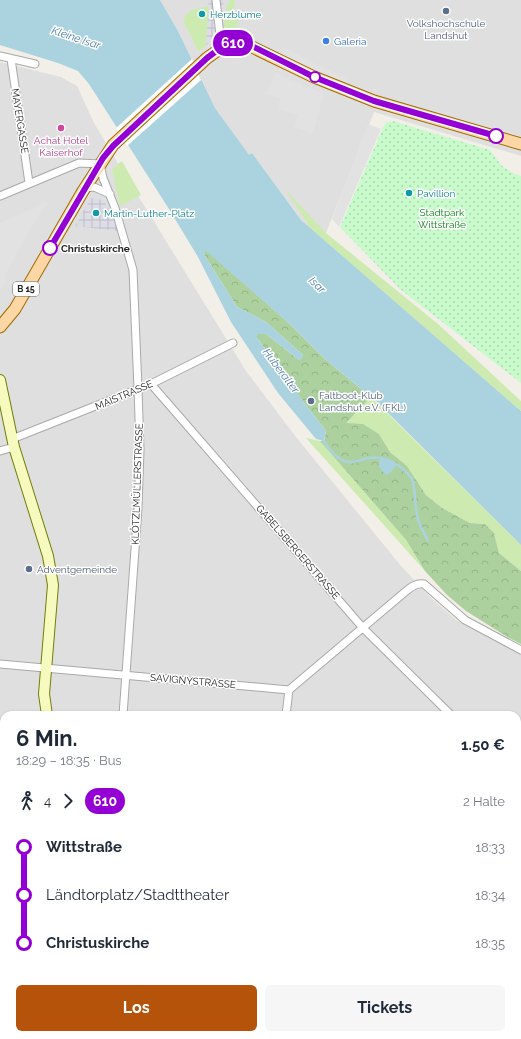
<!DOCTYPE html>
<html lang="de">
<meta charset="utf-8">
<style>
:root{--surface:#fff;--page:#f6f6f7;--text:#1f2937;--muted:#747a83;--accent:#b45309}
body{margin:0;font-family:Raleway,sans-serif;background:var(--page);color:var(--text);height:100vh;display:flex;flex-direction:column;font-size:15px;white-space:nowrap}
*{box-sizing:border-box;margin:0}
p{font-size:13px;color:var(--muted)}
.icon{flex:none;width:22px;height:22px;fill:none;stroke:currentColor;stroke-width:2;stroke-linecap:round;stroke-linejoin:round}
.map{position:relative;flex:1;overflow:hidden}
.sheet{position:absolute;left:0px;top:711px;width:521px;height:328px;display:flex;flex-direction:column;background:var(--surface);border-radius:12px 12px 0 0;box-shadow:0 1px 3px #0004}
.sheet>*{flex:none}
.badge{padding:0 8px;border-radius:13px;font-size:14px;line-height:26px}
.map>.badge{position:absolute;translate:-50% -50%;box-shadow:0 0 0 2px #fff}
.legs{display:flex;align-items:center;gap:6px;height:44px;padding:0 16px;font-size:13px}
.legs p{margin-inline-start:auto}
.headline{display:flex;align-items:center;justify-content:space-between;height:68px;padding:0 16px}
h1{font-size:22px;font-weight:700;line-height:30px}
.cta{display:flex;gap:8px;margin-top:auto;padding:8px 16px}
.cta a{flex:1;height:46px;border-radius:6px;background:var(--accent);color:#fff;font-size:16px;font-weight:700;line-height:46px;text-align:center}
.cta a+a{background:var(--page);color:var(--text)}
ul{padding:0 16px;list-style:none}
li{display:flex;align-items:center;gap:14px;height:48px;font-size:15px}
li i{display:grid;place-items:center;width:6px;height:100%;margin:0 5px;background:currentColor}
li i::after{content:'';width:10px;height:10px;margin:-5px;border:3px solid;border-radius:50%;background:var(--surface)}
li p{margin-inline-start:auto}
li:first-child i{background:linear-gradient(#0000 50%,currentColor 0)}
li:last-child i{background:linear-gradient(currentColor 50%,#0000 0)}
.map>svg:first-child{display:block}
.residential{fill:#e0dfdf}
.grass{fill:#cdebb0}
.forest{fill:url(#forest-crowns)}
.park{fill:url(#park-dots)}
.pitch{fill:#88e0be}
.parking{fill:#e2e2e2}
.plaza{fill:url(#plaza-grid)}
.water{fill:#aad3df}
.pier{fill:#fff}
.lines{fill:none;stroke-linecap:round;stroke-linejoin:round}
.stream{stroke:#aad3df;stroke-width:2.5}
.street-casing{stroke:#a9a9a9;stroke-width:9}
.secondary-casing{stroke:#707d05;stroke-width:12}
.primary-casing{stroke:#a06b00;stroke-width:13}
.street{stroke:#fff;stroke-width:7}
.secondary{stroke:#f7fabf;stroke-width:10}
.primary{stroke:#fcd6a4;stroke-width:11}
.line-1-casing{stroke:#fff;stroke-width:9}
.line-1{stroke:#9400d3;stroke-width:6}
.service-dot{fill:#5c6f8a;stroke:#fff;stroke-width:1.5}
.culture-dot{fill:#0f9aa8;stroke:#fff;stroke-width:1.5}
.shop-dot{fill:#3f7fe0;stroke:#fff;stroke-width:1.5}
.stop-1-dot{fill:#fff;stroke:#9400d3;stroke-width:2}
.hotel-dot{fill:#d1479c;stroke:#fff;stroke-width:1.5}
.labels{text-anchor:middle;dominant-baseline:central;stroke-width:3;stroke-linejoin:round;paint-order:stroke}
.shield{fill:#fff;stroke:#646464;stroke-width:1}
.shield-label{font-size:9px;font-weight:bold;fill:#222}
.culture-label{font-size:10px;fill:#0d838f;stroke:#fff;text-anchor:start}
.service-label{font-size:10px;fill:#4e5e75;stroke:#fff;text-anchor:start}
.shop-label{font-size:10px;fill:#366cbe;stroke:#fff;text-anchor:start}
.street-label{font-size:10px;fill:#222;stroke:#fff}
.hotel-label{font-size:10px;fill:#b23c85;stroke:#fff}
.park-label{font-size:10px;fill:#0c8416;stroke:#fff}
.stop-label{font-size:10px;font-weight:bold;fill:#222;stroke:#fff;text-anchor:start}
.water-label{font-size:11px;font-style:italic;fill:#4a7aab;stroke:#fff}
</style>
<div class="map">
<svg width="521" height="1039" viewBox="0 0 521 1039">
<defs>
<pattern id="forest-crowns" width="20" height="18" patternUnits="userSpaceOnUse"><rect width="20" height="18" fill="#add19e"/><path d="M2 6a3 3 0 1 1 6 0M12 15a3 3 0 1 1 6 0" fill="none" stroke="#95b388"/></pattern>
<pattern id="park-dots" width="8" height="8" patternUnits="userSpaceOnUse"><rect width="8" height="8" fill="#c8facc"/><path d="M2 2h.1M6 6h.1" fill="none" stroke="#acd6af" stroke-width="1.8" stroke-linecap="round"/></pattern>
<pattern id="plaza-grid" width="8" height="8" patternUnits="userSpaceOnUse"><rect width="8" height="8" fill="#dddde8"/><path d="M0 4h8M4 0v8" fill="none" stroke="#bdbdc7"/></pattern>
</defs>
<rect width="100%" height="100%" fill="#f2efe9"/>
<path class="residential" d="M160,0H521V156L374,112L326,233L311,229L301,220L252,153L249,156L215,108L178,31Z
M0,62L61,77L77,86L94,123L113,155L246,371L296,437L401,566L430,597L456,620L521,654V970L517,967V715H4V822L0,819Z
M187,1035H277L279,1039H189Z"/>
<path class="grass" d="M230,0H235L234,12L240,17L235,30H223L227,5Z
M209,6L206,45L199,52L184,23C183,10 199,8 209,6Z
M122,161L141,195L120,206L112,169Z
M285,189L326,233L438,324L521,401V411L311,229Z
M371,397L521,545V571L499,553L494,533L485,524L470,523L442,508L426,495L407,466L390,452L379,434L345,423Z
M306,438L320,441L406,540L425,571Z"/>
<path class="forest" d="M206,250L291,325L326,360L371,397L346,423L363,424L379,434L390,452L407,466L426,495L442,508L470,523L485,524L494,533L499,553L521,571V644L509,638L466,611L447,595L425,571L406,540L320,441H324L326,431L278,369L257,337V333L266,334L299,360L303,355L266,322L237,307L205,256L204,251Z
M277,1035H307L309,1039H279Z"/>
<path class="park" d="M393,121L490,150L501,165L513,173L521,176V383L401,290L340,227L385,123Z
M0,880L4,881V1035H123V1039H0Z"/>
<path class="pitch" d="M517,1018L521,1021V1039H353L355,1035H517Z"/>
<path class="parking" d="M284,47L315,64L348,78L346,83L313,69L281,53Z
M275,73L303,85L302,87L307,89L308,87L324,94L313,133L294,127L298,115L279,109L280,98L267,94Z
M368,124L381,129L339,227L332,219Z
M46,202L47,204L33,224L5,275V282L0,290V223Z"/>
<path class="plaza" d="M207,0H227L223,4L222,34L206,45L209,6Z
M91,198L104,200L118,231L75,226Z"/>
<path class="water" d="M0,0H160L178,31L215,108L249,155L252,153L301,220L521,411V545L376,401L326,360L291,325L205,250V256L237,307L266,322L303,355L302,359L299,360L266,334H257V337L278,369L326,431L324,441L316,439L278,393L231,322L198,257L169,209L89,84L78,71L58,63L0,45Z
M380,458H382L397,464L391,472L386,475L379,467Z"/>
<path class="pier" d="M192,59L201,80L127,146L116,128Z"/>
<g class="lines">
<path class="stream" d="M323,440C329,448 334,457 344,461C353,464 360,460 368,458C386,455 402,465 412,479C415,484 415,507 417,515C418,524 423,532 428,540
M0,866L4,868
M295,1035L297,1039
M128,1039V1035"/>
<g class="street-casing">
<path id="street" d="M216,0L220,35L223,46
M0,56L35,64
M11,59L29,183
M85,188L94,187L110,194
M0,196L79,163L100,164L103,178L115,208L133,270L138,388L140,450L138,508L123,715
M151,384L363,628L451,715
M12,439L151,384L233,343
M0,451L14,447
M0,664L289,690L405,592C411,587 416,583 424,584L465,620L521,650
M286,715L289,690
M517,783L521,788
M0,826L4,828
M517,971L521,974
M517,997L521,1000
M313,1035L315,1039"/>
</g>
<g class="secondary-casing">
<path id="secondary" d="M0,380L14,447L48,556L53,585L44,694L47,715
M179,1035L181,1039"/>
</g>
<g class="primary-casing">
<path id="primary" d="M0,327L15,309L83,191L113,145L207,58L227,44L248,45L314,77L374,101L521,144"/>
</g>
<use href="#street" class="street"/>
<use href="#secondary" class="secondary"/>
<use href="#primary" class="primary"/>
</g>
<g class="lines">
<g class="line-1-casing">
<path id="line-1" d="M50,248L103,158L113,146L207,58L223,46L233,43L248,44L314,77L374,101L496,136"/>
</g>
<use href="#line-1" class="line-1"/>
</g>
<g class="service-dot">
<circle cx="446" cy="11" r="4"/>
<circle cx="311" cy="401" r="4"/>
<circle cx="29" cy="569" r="4"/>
</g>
<g class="culture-dot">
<circle cx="202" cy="14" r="4"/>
<circle cx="409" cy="193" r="4"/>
<circle cx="96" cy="213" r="4"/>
</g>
<circle class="shop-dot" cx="326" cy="41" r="4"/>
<g class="stop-1-dot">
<circle cx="315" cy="77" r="5"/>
<circle cx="496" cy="136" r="7"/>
<circle cx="50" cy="248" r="7"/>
</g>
<circle class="hotel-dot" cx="61" cy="128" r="4"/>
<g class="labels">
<rect class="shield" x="13" y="282" width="26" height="14" rx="3"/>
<g class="shield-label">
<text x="26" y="289">B 15</text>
</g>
<g class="culture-label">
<text x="210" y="14">Herzblume</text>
<text x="417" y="193">Pavillion</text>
<text x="104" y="213">Martin-Luther-Platz</text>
</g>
<g class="service-label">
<text x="446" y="23" text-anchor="middle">Volkshochschule<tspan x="446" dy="12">Landshut</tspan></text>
<text x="319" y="395">Faltboot-Klub<tspan x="319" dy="12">Landshut e.V. (FKL)</tspan></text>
<text x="37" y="569">Adventgemeinde</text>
</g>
<g class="shop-label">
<text x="334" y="41">Galeria</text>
</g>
<g class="street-label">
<text transform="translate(20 121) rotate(81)">MAYERGASSE</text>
<text transform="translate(124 395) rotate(-23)">MAISTRASSE</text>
<text transform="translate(137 484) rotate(-88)">KLÖTZLMÜLLERSTRASSE</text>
<text transform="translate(298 552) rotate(49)">GABELSBERGERSTRASSE</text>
<text transform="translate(193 681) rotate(5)">SAVIGNYSTRASSE</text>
</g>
<g class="hotel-label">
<text x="61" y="140">Achat Hotel<tspan x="61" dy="12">Kaiserhof</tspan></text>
</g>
<g class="park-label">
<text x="442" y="212">Stadtpark<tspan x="442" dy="12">Wittstraße</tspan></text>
</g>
<g class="stop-label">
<text x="61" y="248">Christuskirche</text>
</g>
<g class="water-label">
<text transform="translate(76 38) rotate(18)">Kleine Isar</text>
<text transform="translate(317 285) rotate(44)">Isar</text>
<text transform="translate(281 371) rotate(53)">Huberalter</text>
</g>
</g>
</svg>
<b class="badge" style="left:233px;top:43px;background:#9400d3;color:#fff">610</b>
<section class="sheet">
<div class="headline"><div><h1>6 Min.</h1><p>18:29 – 18:35 · Bus</p></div><b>1.50 €</b></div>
<div class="legs"><svg class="icon" aria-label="walk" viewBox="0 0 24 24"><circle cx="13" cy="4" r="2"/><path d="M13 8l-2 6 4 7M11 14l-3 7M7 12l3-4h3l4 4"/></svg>4<svg class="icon" aria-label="forward" viewBox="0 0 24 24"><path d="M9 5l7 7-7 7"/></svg><b class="badge" style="background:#9400d3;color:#fff">610</b><p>2 Halte</p></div>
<ul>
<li><i style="color:#9400d3"></i><b>Wittstraße</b><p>18:33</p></li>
<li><i style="color:#9400d3"></i><span>Ländtorplatz/Stadttheater</span><p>18:34</p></li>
<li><i style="color:#9400d3"></i><b>Christuskirche</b><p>18:35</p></li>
</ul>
<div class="cta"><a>Los</a><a>Tickets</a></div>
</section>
</div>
